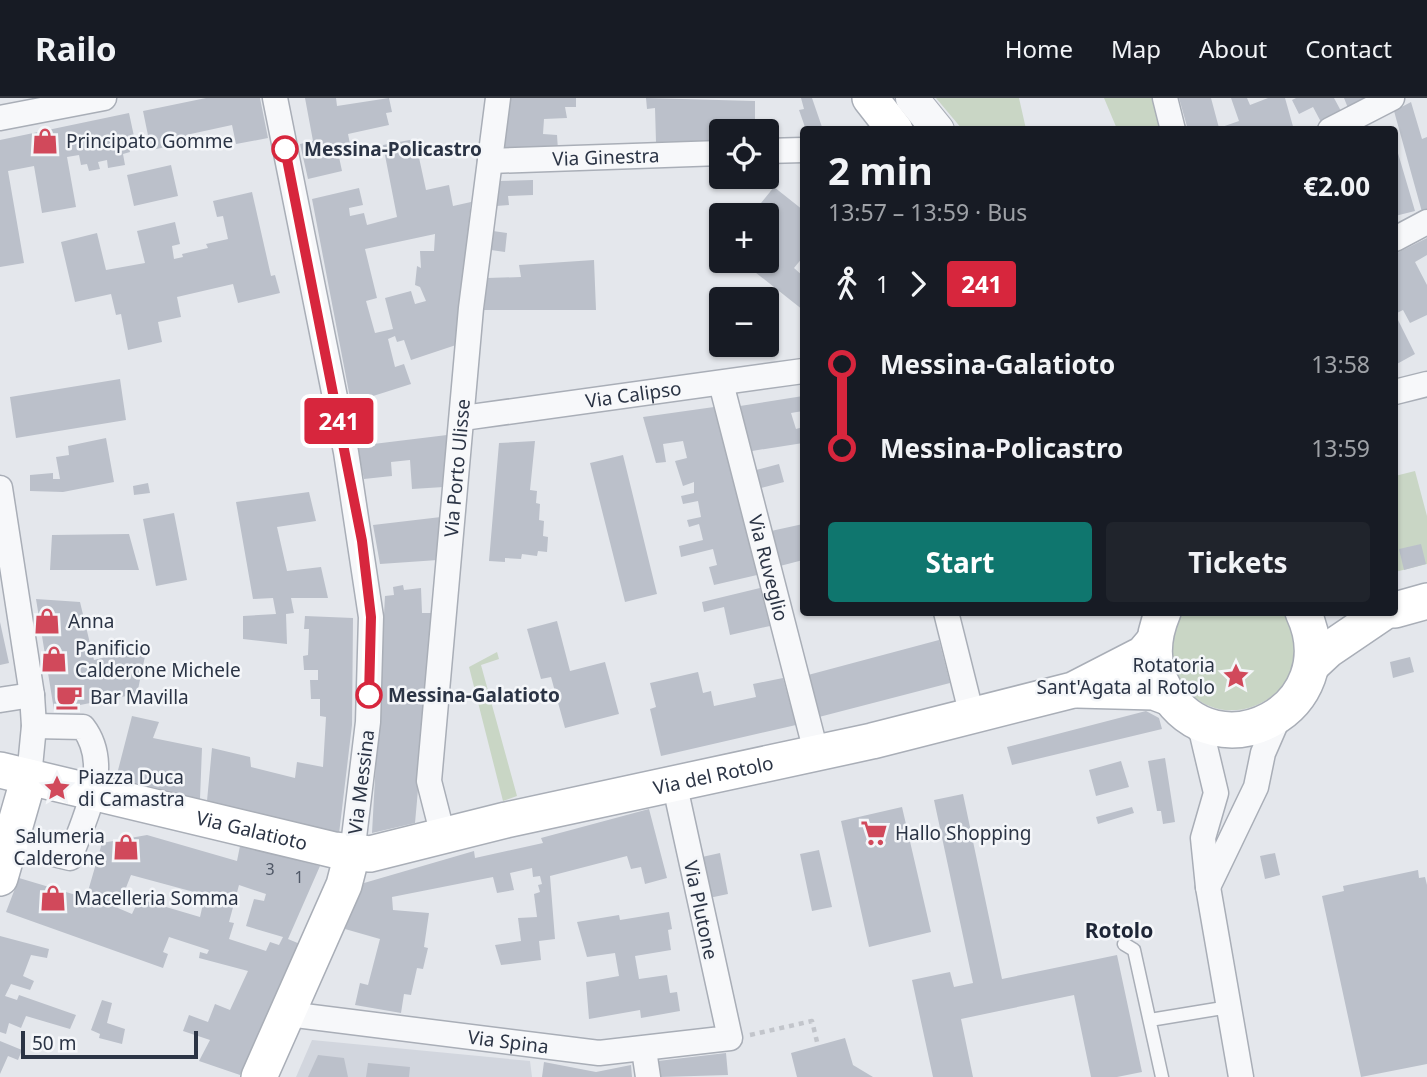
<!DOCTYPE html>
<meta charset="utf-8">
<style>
:root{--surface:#171b24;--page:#20242c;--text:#f1f3f6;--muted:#9ea1a6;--line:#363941;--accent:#0f766e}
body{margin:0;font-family:"Noto Sans",sans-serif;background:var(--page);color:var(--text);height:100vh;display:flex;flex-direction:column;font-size:26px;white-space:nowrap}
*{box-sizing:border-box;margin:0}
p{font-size:23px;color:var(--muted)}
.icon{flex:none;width:38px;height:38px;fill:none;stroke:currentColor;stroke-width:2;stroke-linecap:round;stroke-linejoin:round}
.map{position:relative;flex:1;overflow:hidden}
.drawer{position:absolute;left:800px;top:28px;width:598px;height:490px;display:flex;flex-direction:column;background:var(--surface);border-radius:7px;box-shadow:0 2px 5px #0004}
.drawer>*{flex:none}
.badge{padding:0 14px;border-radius:5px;font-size:24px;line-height:46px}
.tools{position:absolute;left:709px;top:21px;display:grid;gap:14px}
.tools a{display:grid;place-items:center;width:70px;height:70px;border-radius:7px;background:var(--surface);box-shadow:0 2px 5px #0004;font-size:35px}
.scale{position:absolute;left:21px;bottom:18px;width:177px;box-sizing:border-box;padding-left:7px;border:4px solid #2b3445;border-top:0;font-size:19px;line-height:24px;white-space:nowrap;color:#2b3445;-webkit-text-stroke:5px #f4f6f9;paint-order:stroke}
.map>.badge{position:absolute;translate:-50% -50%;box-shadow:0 0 0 4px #fff}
.legs{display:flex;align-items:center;gap:10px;height:77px;padding:0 28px;font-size:23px}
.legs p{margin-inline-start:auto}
.head{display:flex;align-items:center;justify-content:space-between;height:119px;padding:0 28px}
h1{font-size:38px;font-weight:700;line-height:52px}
.action{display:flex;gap:14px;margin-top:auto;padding:14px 28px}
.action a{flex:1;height:80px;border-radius:7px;background:var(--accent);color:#fff;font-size:28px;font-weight:700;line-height:80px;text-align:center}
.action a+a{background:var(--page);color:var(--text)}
ul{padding:0 28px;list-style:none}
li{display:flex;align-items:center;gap:24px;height:84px;font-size:26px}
li i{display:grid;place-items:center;width:10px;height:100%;margin:0 9px;background:currentColor}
li i::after{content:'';width:18px;height:18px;margin:-9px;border:5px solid;border-radius:50%;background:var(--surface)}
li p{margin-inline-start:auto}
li:first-child i{background:linear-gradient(#0000 50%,currentColor 0)}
li:last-child i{background:linear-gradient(currentColor 50%,#0000 0)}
header{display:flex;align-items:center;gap:42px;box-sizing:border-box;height:98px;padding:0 35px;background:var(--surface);border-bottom:2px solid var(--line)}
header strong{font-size:33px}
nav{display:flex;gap:38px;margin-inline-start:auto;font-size:24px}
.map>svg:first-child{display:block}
.built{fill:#d2d6de}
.green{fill:#c9d6c5}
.building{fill:#bbc0ca;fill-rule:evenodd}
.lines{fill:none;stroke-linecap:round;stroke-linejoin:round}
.service-casing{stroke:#a9aeb7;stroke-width:15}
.minor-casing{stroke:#a9aeb7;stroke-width:27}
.tertiary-casing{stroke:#a9aeb7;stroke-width:34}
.secondary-casing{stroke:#a9aeb7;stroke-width:38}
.path{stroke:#c2c5cb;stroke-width:4.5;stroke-dasharray:5 5;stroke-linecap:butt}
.service{stroke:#f7f8fa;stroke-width:12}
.minor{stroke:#f7f8fa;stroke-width:24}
.tertiary{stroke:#f7f8fa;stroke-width:32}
.secondary{stroke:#fff;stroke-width:35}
.line-1-casing{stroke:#fff;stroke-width:16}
.line-1{stroke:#d7263d;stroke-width:10}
.stop-1-dot{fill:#fff;stroke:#d7263d;stroke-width:3.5}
.labels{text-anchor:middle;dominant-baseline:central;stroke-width:5;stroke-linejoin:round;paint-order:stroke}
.number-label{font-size:16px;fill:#4f5766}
.poi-label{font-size:19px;fill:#2b3445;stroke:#f4f6f9;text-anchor:start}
.stop-label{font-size:19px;font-weight:bold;fill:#2b3445;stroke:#f4f6f9;text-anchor:start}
.street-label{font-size:19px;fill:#2b3445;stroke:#f4f6f9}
.neighbourhood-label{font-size:21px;font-weight:bold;fill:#1d2536;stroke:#f4f6f9}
</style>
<header>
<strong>Railo</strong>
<nav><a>Home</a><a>Map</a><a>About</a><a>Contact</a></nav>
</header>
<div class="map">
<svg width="1427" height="979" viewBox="0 0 1427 979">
<rect width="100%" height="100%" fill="#e4e7ec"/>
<path class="built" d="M312,942L530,963L532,979H296Z"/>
<path class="green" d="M936,0H1019L1026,31H962Z
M1104,0H1152L1163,31H1117Z
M1415,373L1427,418V466L1395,474V378Z
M1183,514L1284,515C1331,598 1209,655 1175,571C1167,553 1172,531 1183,514Z
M497,554L499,561L481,567L517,698L503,703L469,569Z"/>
<path class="building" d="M206,0H260L268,40L236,46L232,27L186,37L188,44L174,47L173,39L164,41L166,49L151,52L143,13Z
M305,0H336L337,8L389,0L392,14L386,15L389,27L348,36L352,56L339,59L342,73L308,81L300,46L313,43Z
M509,0H576V9H565L567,20L544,21L543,36L557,37L558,52L502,53Z
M646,0L755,3V33H721V43L656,44L655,10L647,11Z
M801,0H812L823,32H806L799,12L804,11Z
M1179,0H1211L1219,30L1239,23L1231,0H1247L1250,7L1268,0H1285L1294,32H1188Z
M1296,0H1334L1341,13L1321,24L1313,9L1299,16L1292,2Z
M1344,0H1368L1348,10Z
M1411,4L1422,41L1427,39V111L1422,114L1394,13Z
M129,15L135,43L128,45L130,54L123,56L125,67L108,70L107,62L98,64L100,71L89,73L87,66L81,67L79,57L67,59L76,109L42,115L34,68L8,73L24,165L0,169V42Z
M415,41L426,92L449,87L453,108L471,104L456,247L411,262L404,242L397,244L395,238L388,241L395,269L404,266L411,286L351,305L312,101L359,90L363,107L349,110L350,118L364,115L367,127L397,119L383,47ZM435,136L434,153H420L421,170L417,168L415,187L420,189L426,203L415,206L411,193L385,200L393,231L375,235L366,203L377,200L365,151Z
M1395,45L1415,113L1395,118Z
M171,67L178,98L134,108L127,77Z
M533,82V97L508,98L509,107L496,108L498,83Z
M774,89L803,112V159L794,170L803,178V212L741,163H766V126L770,121L757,110Z
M252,94L271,178L275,177L280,195L238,205L233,186L177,199L181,219L158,224L162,244L128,252L121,216L116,217L111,196L75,204L61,144L97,135L106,172L145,165L137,133L175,124L180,146L172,148L174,161L183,159L182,156L208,150L206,146L228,141L223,118L217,119L213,103Z
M493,133L507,135L505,154L491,152Z
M1427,140V157L1415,164L1427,187V217L1410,225L1403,212L1395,216V156Z
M594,162L596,212H484L487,180L521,179L519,167Z
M1395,216L1415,256L1395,267Z
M120,281L126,322L16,340L10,299Z
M803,298V313L791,315L796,331L803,329V345L752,353L740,308Z
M714,309L757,477L714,487L709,469L717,467L713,451L681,459L679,448L703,442L699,426L689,429L687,422L701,419L698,403L683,406L681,398L694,395V384L683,388L675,363L687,360L683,343L663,346L666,364L656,365L643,319Z
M447,337L444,389L412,391L410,362L391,364L392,378L364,381L357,348Z
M106,340L114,384L63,394L30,393V377L53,375V381H60L56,359L69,357L68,348Z
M535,343L530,392L537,393L536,405L540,406L539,422L544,423L543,438L548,439L547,454L538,453L537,458L522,456L521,461L505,460V464L489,463L499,345Z
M623,357L657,496L625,504L590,365Z
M779,366L784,384L761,390L756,372Z
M148,385L150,395L134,397L133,388Z
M309,394L316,423L277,429L287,473L321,469L328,500H291L294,515L286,516L287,546L243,541V518L276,516L273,500L253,501L236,404Z
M174,415L187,482L156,488L143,421Z
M441,419L438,462L380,466L373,427Z
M803,426V462L780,468L771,433Z
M129,436L139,472H50L52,437Z
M1421,446L1426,466L1404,472L1399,451Z
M403,487L404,492L421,490L422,515H434L415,725L372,735L385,498L394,497L393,489Z
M760,490L770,528L730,537L724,509L704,514L702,504Z
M36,501L80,504L94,562L147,549L137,596L54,612Z
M305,518L353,520L352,627L339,736L207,703L212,650L250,659L251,669L295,680L297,664L323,669L326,619L320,618V601H311L310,582H318V572H304L303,558L308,557L309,531H304Z
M557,523L570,573L605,564L619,616L565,630L551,579L541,581L527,531Z
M0,524L9,565L0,567Z
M939,542L950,585L819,619L808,577Z
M1410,559L1414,574L1393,580L1390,564Z
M698,574L703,595L711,593L714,608L756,599L753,586L783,580L796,627L661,658L650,611L656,609L650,585Z
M1146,613L1159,620L1162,631L1012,667L1007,649Z
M132,618L159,624L153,640L202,650L200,701L116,680Z
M1165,660L1175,724L1163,726L1161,713H1157L1148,663Z
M1121,663L1129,689L1096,698L1089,672Z
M963,696L1002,881L1117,857L1142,974L1117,979H1091L1074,897L961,921L973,979H933L912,882L950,874L954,889L973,885L934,702Z
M902,709L931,834L869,849L841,723Z
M1132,709L1134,715L1098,726L1096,719Z
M649,711L667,780L645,786L641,769L631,771L627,758L550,778L555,841L539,843L541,862L501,867L495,847L521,843L518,820L537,819L534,796L540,794L538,787L542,786L540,778L533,779L532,770L510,775L514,792L497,795L493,779L392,799L393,812L429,815L424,849L428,850L423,871L417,870L411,897L404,896L401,915L355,907L360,885L368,887L380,841L345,831L364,785L474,753L475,760L543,745L541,740Z
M147,737L237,763L240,748L320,768L288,841L300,846L240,977L199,963L210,942L183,933L189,917L208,924L215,906L230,912L248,873L199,860L200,854L207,856L209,852L169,839L163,854L168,856L163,870L6,814L19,780L86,800L102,745ZM131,777L205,797L200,819L139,801L132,816L118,810ZM239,787L266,796L264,803L254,801L246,828L283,839L279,847L270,844L266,853L229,841L234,825L229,824Z
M819,752L832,809L812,813L800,756Z
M720,755L728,796L709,800L702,759Z
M1275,755L1280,777L1265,781L1260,758Z
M1418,772L1419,780L1425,779L1427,787V966L1361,979L1322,798L1344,793L1343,788Z
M669,814L672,831L668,832L671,852L635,858L639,881L667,877L670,895L677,894L680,913L641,920L640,912L589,921L586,884L619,878L615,855L587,859L577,824L619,817L620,822Z
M0,838L49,851L47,860L31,857L23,878L34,883L30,892L11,886L5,898L17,902L19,897L76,917L70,931L26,918L21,930L9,925L6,936L0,934Z
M102,902L112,905L107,925L125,931L122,946L99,940L100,936L91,932Z
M845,940L853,967L873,979H797L791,955Z
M0,943L22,952L18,962L8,958L0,976Z
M726,955L728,977L660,979L658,963Z
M318,957L344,960L348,979H308Z
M544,964L596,974L631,967L632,979H542Z
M368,965L410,969L409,979H366Z"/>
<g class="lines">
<g class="service-casing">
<path id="service" d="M1124,846L1134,852L1162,979
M1150,922L1229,909"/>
</g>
<g class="minor-casing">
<g id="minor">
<path d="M275,0L346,354L371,519L368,624L352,756"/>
<path d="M1165,0L1173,32"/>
<path d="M0,20L104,0"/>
<path d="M1330,32L1392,0"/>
<path d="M766,53L803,52"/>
<path id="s1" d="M490,63L721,55"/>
<path d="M1395,141L1427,124"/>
<path id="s2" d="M721,285L816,654"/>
<path d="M1395,294L1427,286"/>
<path id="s3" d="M463,320L803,273"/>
<path d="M0,390L32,597L34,628L29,679"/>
<path d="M946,514L972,618"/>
<path d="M0,602L32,597"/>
<path d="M1192,621L1202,636L1216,695L1203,740L1208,789L1241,979"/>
<path id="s4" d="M443,738L429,683L471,210L498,0"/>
<path d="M0,743L70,760C84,720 113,668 83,629L34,628"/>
<path d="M1208,789L1256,689L1263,655L1280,616"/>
<path id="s5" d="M288,916L599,955L730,940L674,684"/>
<path d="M644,952L648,979"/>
</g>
</g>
<g class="tertiary-casing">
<path id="tertiary" d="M912,0L938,32"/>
</g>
<g class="secondary-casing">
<g id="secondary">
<path d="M870,0L895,32"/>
<path d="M1395,512L1427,503"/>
<path d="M1163,514C1152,540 1150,567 1165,592C1217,679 1348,610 1303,514"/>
<path d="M1313,566L1328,552L1384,514"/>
<path d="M1077,592L1154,594L1170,600"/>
<path id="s6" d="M0,672L334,752L370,756L506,722L872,643L1073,592L1143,556L1154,543"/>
<path d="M0,780L29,679"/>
<path d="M259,979L344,787L352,756"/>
</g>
</g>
<path class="path" d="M750,937L812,923L818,948"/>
<use href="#service" class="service"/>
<use href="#minor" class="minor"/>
<use href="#tertiary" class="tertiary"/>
<use href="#secondary" class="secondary"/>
</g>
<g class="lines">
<g class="line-1-casing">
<path id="line-1" d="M285,51L362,443L371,519L369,597"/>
</g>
<use href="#line-1" class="line-1"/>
</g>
<defs>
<g id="shop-bare" transform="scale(2.1)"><path d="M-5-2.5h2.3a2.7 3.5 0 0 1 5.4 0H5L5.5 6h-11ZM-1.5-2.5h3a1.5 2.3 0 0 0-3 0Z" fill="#d1495b" stroke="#f4f6f9" stroke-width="2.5" paint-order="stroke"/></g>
<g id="sight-bare" transform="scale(2.1)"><path d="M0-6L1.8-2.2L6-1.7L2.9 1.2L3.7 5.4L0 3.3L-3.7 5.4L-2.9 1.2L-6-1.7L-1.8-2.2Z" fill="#d1495b" stroke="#f4f6f9" stroke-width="2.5" paint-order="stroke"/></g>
<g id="cafe-bare" transform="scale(2.1)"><path d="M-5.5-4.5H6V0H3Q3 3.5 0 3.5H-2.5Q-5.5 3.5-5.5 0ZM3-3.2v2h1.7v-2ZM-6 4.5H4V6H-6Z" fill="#d1495b" stroke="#f4f6f9" stroke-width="2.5" paint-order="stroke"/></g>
<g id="supermarket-bare" transform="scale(2.1)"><path d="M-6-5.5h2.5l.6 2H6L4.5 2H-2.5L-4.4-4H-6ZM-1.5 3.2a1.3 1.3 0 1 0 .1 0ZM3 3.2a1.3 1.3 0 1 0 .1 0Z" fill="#d1495b" stroke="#f4f6f9" stroke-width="2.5" paint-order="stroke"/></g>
</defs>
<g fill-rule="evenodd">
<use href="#shop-bare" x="45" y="43"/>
<use href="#shop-bare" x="47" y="523"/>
<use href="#shop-bare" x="54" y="561"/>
<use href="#sight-bare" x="1236" y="578"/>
<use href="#cafe-bare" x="69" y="599"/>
<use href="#sight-bare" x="57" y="690"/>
<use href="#supermarket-bare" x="874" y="735"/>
<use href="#shop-bare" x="126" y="749"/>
<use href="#shop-bare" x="53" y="800"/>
</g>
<g class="stop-1-dot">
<circle cx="285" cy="51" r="12"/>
<circle cx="369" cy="597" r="12"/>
</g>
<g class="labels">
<g class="number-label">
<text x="270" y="771">3</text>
<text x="299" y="779">1</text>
</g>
<g class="poi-label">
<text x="66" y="43">Principato Gomme</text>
<text x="68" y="523">Anna</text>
<text x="75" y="550">Panificio<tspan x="75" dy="22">Calderone Michele</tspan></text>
<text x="1215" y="567" text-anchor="end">Rotatoria<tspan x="1215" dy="22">Sant'Agata al Rotolo</tspan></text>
<text x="90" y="599">Bar Mavilla</text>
<text x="78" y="679">Piazza Duca<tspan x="78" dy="22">di Camastra</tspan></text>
<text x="895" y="735">Hallo Shopping</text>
<text x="105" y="738" text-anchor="end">Salumeria<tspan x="105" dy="22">Calderone</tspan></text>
<text x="74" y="800">Macelleria Somma</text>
</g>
<g class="stop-label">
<text x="304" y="51">Messina-Policastro</text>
<text x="388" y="597">Messina-Galatioto</text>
</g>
<g class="street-label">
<text stroke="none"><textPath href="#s1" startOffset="116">Via Ginestra</textPath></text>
<text stroke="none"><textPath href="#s3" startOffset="172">Via Calipso</textPath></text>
<text stroke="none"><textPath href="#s4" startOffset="371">Via Porto Ulisse</textPath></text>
<text stroke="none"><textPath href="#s2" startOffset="191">Via Ruveglio</textPath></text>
<text stroke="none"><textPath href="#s6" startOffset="732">Via del Rotolo</textPath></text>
<text transform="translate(361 684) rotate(-83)">Via Messina</text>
<text stroke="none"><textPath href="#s6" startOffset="259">Via Galatioto</textPath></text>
<text transform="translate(701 812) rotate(78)">Via Plutone</text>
<text stroke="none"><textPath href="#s5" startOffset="222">Via Spina</textPath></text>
</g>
<g class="neighbourhood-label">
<text x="1119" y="832">Rotolo</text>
</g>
</g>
</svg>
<div class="tools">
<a><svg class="icon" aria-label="locate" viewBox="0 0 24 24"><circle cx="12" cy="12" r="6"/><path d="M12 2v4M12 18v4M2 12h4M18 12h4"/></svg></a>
<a>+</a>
<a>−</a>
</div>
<div class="scale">50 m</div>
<b class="badge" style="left:339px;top:323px;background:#d7263d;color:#fff">241</b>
<section class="drawer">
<div class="head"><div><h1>2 min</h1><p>13:57 – 13:59 · Bus</p></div><b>€2.00</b></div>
<div class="legs"><svg class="icon" aria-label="walk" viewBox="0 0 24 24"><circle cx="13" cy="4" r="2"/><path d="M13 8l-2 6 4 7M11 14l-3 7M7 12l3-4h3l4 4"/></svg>1<svg class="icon" aria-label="forward" viewBox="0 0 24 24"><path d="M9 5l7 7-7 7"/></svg><b class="badge" style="background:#d7263d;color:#fff">241</b></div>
<ul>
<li><i style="color:#d7263d"></i><b>Messina-Galatioto</b><p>13:58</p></li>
<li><i style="color:#d7263d"></i><b>Messina-Policastro</b><p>13:59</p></li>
</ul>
<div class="action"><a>Start</a><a>Tickets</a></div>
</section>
</div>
